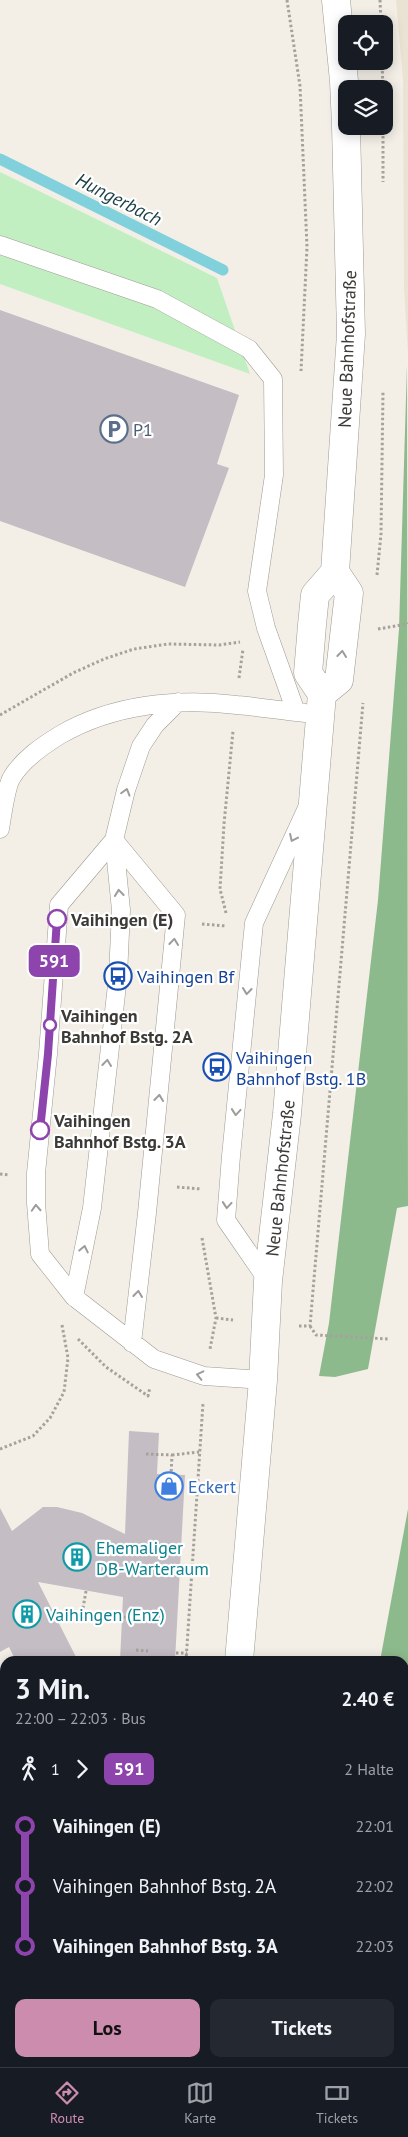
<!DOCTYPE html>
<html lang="de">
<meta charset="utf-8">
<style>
:root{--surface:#171b24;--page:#242831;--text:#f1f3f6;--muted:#9ea1a6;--line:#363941;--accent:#cc8cae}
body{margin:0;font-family:"PT Sans",sans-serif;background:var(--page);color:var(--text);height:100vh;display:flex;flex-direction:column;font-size:19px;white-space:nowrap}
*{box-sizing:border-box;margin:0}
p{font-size:16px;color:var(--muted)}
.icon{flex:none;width:28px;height:28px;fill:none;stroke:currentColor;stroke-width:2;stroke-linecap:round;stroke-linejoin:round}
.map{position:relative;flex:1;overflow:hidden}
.sheet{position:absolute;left:0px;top:1656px;width:409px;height:411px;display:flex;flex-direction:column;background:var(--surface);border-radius:15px 15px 0 0;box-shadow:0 2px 12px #0003}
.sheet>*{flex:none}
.badge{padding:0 10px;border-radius:8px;font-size:18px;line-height:32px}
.controls{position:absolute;left:338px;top:15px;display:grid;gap:10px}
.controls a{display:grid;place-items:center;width:55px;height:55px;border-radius:10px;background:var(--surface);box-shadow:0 2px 12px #0003;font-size:25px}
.map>.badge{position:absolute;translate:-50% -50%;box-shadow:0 0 0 2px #fff}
.legs{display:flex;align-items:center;gap:8px;height:55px;padding:0 15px;font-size:16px}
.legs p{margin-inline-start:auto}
.head{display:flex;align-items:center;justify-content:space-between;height:85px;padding:0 15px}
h1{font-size:28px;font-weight:700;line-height:38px}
.button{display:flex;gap:10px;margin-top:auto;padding:10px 15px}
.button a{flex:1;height:58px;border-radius:10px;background:var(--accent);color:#111;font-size:20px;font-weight:700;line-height:58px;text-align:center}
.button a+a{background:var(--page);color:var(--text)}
ul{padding:0 15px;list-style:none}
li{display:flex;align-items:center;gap:18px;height:60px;font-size:19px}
li i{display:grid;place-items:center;width:8px;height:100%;margin:0 6px;background:currentColor}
li i::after{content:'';width:12px;height:12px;margin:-6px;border:4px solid;border-radius:50%;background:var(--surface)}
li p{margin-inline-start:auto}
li:first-child i{background:linear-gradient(#0000 50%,currentColor 0)}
li:last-child i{background:linear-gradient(currentColor 50%,#0000 0)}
.tab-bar{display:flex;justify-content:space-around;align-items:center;height:70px;border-top:1px solid var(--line);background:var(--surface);font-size:14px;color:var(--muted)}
.tab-bar a{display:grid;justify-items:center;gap:2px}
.tab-bar .active{color:var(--accent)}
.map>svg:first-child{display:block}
.built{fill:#eae3d4}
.green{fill:#c2efc1}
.forest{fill:#8dba8c}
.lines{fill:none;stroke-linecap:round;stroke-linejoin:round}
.stream{stroke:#81d1dd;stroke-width:11}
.building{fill:#c4bdc4}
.secondary-tunnel{stroke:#cecbc4;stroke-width:28;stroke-dasharray:28 14;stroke-linecap:butt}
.service-casing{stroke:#9d9a92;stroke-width:19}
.secondary-casing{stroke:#9d9a92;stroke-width:29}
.path{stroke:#a5a29c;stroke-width:3;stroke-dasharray:2.5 2.5;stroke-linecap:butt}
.service{stroke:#fff;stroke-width:18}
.secondary{stroke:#fff;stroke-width:28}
.rail-casing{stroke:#7f7d77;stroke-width:5.5}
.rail{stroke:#fff;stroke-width:4;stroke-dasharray:11;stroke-linecap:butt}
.oneway{stroke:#9d9c9a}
.line-1-casing{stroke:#fff;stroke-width:11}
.line-1{stroke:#8e44ad;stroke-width:8}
.stop-1-dot{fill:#fff;stroke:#8e44ad;stroke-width:2.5}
.labels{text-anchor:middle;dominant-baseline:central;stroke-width:4.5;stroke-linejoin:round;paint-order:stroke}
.street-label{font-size:18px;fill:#3b3a36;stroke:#fff}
.service-label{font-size:18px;fill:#4e5e75;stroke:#fff;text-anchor:start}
.stop-label{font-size:18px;font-weight:bold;fill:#3b3a36;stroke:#fff;text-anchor:start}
.transit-label{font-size:18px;fill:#164399;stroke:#fff;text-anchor:start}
.shop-label{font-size:18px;fill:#366cbe;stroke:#fff;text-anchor:start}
.culture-label{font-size:18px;fill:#0d838f;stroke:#fff;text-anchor:start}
.water-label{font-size:19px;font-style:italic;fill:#193f45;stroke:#fff}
</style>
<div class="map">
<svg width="408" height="2067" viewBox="0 0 408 2067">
<rect width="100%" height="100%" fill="#f3efe7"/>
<path class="built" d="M396,0H408V354L404,288L403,80Z
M0,1704L5,1706V2062H192L195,2067H0Z"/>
<path class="green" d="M0,172L217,278L250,374L0,284Z
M408,1790V1830L404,1832V1792Z
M408,1930V2067H380L377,2063L404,2062V1932Z"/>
<path class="forest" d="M407,365L408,1206L397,1208L368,1369L335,1377L319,1376L329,1323L378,900L399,629Z
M408,1509V1790L404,1792V1661H380Z"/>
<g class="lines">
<path class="stream" d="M0,159L223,270"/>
</g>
<path class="building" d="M0,310L239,395L217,464L229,468L185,587L0,521Z
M129,1431L159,1433L157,1474L185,1475L175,1661H120L123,1597L38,1582L78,1661H16L9,1647L0,1652V1508L12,1531L43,1507H57L82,1513L125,1534Z"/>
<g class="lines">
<path class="secondary-tunnel" d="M50,2067L58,2062"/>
<g class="service-casing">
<path id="service" d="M0,245L157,299L249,349L273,379L274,475L257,591L266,628L296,712
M0,829C2,817 6,786 12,777C23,759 42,746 60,735C113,704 178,698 237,705C260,707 283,711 305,713
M114,840L59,905L48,1054L36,1173V1203L40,1254L74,1297L154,1359L204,1376L263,1380
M114,840L176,915L147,1213L132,1343
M268,1281L226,1220L231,1156L254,923L307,808
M74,1297L92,1208L118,976L121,910L114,840L126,790L141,746L155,725L178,702"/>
</g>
<g class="secondary-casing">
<path id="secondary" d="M336,0L344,81L346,125
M322,694L339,680L349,593L335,572
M239,1661L263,1380L268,1281L287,1114L322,694L308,673L312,625L315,595L335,572L351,334L346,126
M404,1879L408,1877
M348,2062L352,2067"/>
</g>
<path class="path" d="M287,0L300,86L307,247L301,371
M380,0L381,24
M382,61L383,89
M383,126V182
M377,575L381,534L383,391
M378,629L407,624L408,623
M239,678L243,649
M0,715L73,673L104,659L134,649L168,644L219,645L240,642
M226,913L220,889L224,824L233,731
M202,924L226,926
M0,1174L9,1175
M177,1187L201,1189
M202,1238L216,1318L210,1349
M216,1318L233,1320
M299,1326H310L363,703
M310,1326L316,1335L389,1339
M78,1339L106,1367L148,1396L150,1387
M0,1449L33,1436L50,1418L64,1392L68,1358L62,1325
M146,1454L172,1455L171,1475
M172,1455L199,1452
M131,1570L140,1571
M86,1591L82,1614L138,1618
M136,1650L148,1651
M176,1653H187
M186,1661L203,1403
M404,1815L408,1812
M0,1819L5,1829
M222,2062L224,2067
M275,2062L278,2067"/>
<use href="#service" class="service"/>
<use href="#secondary" class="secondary"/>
<g class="rail-casing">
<path id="rail" d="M0,1748L5,1757
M0,2051L5,2060
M165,2062L167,2067"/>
</g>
<use href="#rail" class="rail"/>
</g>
<defs><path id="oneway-chevron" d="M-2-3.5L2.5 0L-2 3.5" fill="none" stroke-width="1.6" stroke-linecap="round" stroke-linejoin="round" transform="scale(1.25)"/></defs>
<g class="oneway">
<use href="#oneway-chevron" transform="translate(342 654) rotate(-83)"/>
<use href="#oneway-chevron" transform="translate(126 792) rotate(-74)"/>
<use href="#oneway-chevron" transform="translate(293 838) rotate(115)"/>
<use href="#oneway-chevron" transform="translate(119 893) rotate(-96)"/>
<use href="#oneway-chevron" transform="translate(174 942) rotate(-84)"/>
<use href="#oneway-chevron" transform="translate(247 991) rotate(96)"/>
<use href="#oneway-chevron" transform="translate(107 1063) rotate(-83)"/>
<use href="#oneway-chevron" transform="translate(159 1098) rotate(-84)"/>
<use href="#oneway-chevron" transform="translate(236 1112) rotate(95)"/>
<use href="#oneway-chevron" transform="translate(227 1205) rotate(95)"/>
<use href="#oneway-chevron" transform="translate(36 1208) rotate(-93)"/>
<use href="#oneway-chevron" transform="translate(84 1249) rotate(-78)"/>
<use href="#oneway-chevron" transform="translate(138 1294) rotate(-83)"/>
<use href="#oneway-chevron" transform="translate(200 1375) rotate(-167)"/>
</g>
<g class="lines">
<g class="line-1-casing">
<path id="line-1" d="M40,1130L48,1054L57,919"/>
</g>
<use href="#line-1" class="line-1"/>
</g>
<defs>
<g id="parking-ring" transform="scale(1.4375)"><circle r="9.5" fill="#fff" stroke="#5c6f8a" stroke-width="1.5"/><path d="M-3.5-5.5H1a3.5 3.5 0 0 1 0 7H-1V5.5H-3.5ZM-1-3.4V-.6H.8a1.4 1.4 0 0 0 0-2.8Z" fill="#5c6f8a"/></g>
<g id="bus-ring" transform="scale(1.4375)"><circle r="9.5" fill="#fff" stroke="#1a4fb4" stroke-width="1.5"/><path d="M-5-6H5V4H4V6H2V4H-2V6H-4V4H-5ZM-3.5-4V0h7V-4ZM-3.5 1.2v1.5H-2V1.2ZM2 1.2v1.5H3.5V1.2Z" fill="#1a4fb4"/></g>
<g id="shop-ring" transform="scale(1.4375)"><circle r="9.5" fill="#fff" stroke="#3f7fe0" stroke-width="1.5"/><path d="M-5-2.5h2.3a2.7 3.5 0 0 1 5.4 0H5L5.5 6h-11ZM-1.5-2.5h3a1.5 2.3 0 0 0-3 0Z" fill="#3f7fe0"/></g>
<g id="building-ring" transform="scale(1.4375)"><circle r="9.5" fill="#fff" stroke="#0f9aa8" stroke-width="1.5"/><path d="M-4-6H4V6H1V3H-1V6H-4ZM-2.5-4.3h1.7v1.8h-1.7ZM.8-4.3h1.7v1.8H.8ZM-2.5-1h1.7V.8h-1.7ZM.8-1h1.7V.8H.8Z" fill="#0f9aa8"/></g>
</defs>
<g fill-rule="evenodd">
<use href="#parking-ring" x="114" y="429"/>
<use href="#bus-ring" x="118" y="976"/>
<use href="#bus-ring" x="217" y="1067"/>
<use href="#shop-ring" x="169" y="1486"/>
<use href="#building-ring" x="77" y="1557"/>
<use href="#building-ring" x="27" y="1614"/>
</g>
<g class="stop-1-dot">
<circle cx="57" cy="919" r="9"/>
<circle cx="50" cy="1025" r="6"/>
<circle cx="40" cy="1130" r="9"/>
</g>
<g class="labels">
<g class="street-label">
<text transform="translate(347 349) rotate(-88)">Neue Bahnhofstraße</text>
<text transform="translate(280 1178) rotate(-84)">Neue Bahnhofstraße</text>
</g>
<g class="service-label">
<text x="133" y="429">P1</text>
</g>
<g class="stop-label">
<text x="71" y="919">Vaihingen (E)</text>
<text x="61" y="1015">Vaihingen<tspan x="61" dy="21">Bahnhof Bstg. 2A</tspan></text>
<text x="54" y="1120">Vaihingen<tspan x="54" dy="21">Bahnhof Bstg. 3A</tspan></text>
</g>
<g class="transit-label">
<text x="137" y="976">Vaihingen Bf</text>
<text x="236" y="1057">Vaihingen<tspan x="236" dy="21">Bahnhof Bstg. 1B</tspan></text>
</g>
<g class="shop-label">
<text x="188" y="1486">Eckert</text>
</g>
<g class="culture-label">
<text x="96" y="1547">Ehemaliger<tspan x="96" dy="21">DB-Warteraum</tspan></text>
<text x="46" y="1614">Vaihingen (Enz)</text>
</g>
<g class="water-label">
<text transform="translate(119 199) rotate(27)">Hungerbach</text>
</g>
</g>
</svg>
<div class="controls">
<a><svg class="icon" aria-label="locate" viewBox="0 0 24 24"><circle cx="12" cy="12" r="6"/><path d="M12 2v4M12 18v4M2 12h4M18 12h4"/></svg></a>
<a><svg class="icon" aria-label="layers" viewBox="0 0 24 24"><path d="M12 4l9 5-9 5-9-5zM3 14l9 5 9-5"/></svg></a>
</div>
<b class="badge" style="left:54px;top:961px;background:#8e44ad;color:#fff">591</b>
<section class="sheet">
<div class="head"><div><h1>3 Min.</h1><p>22:00 – 22:03 · Bus</p></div><b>2.40 €</b></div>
<div class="legs"><svg class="icon" aria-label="walk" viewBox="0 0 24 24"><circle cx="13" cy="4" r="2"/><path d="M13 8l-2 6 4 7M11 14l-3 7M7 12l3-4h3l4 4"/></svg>1<svg class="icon" aria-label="forward" viewBox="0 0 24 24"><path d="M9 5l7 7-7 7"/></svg><b class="badge" style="background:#8e44ad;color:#fff">591</b><p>2 Halte</p></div>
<ul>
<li><i style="color:#8e44ad"></i><b>Vaihingen (E)</b><p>22:01</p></li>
<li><i style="color:#8e44ad"></i><span>Vaihingen Bahnhof Bstg. 2A</span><p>22:02</p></li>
<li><i style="color:#8e44ad"></i><b>Vaihingen Bahnhof Bstg. 3A</b><p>22:03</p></li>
</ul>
<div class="button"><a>Los</a><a>Tickets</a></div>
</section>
</div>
<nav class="tab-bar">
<a class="active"><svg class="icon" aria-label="directions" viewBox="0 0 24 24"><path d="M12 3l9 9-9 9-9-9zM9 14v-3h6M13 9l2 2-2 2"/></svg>Route</a>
<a><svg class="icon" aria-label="map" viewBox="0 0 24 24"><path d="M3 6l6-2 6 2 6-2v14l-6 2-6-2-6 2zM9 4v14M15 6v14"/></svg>Karte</a>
<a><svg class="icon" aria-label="tickets" viewBox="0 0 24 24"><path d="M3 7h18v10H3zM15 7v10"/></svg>Tickets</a>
</nav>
